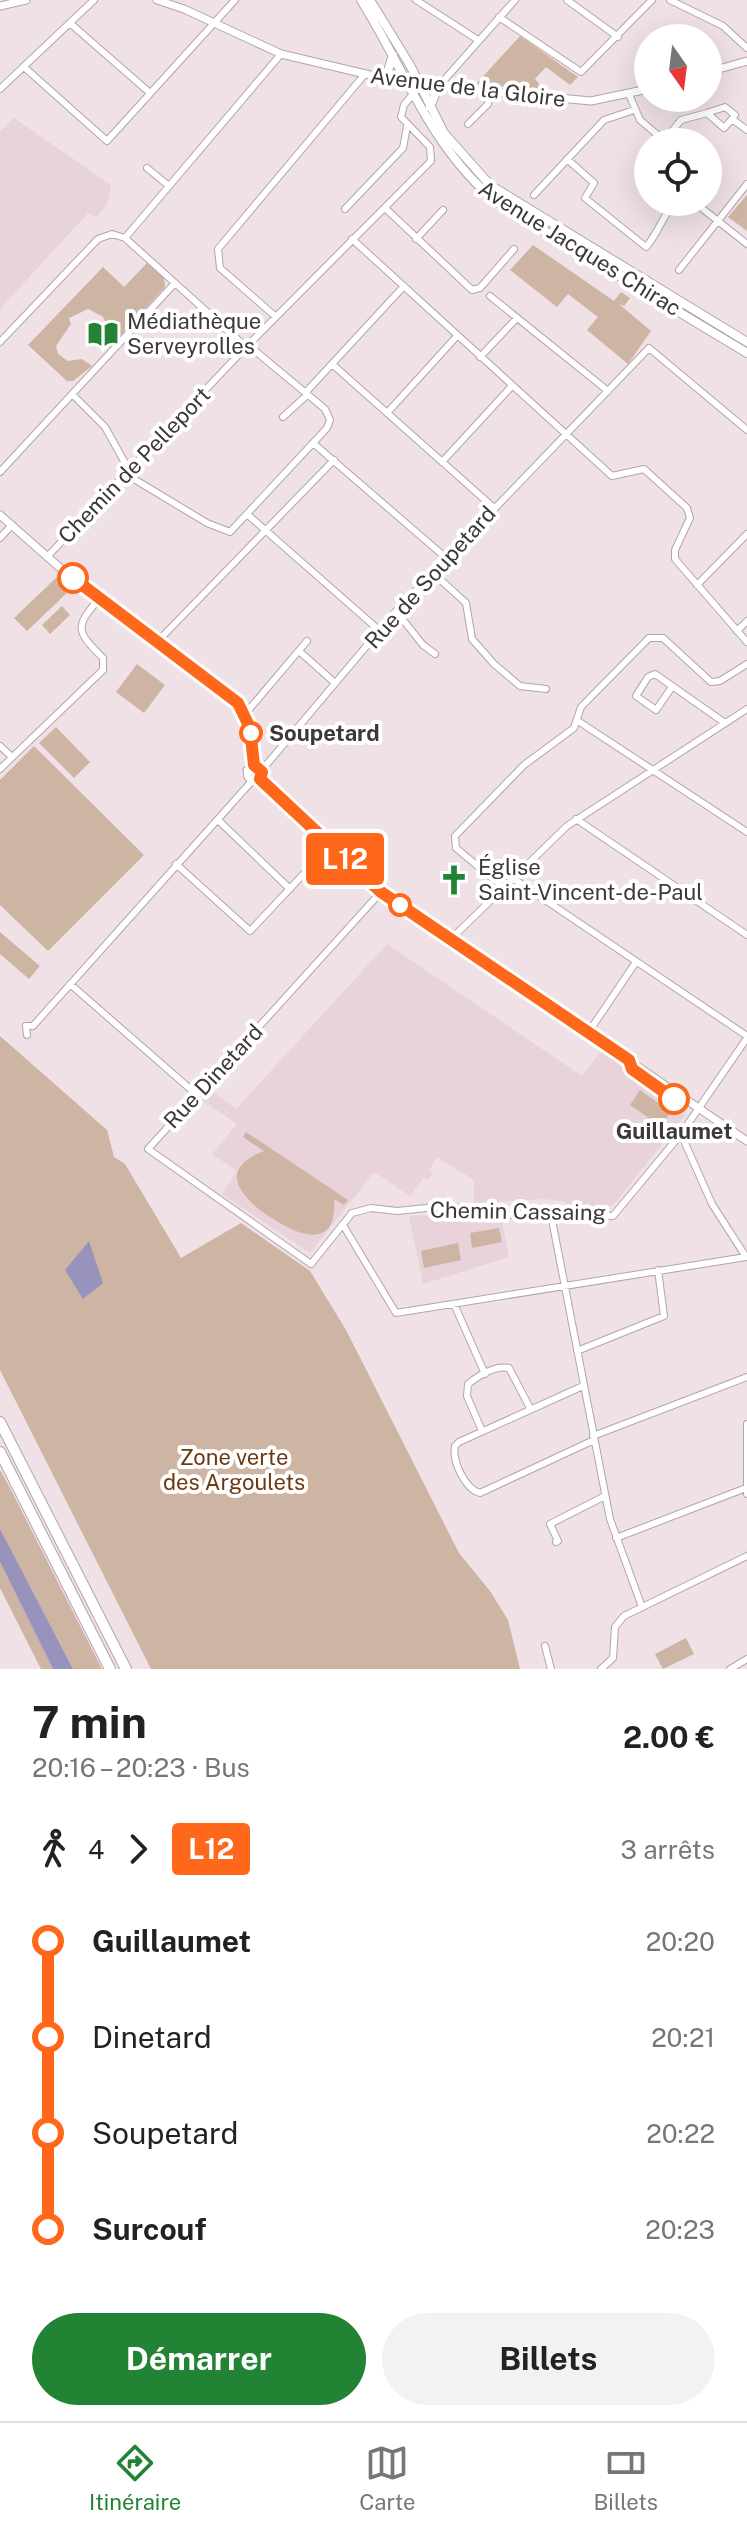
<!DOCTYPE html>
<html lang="fr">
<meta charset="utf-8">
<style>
:root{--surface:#fff;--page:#f2f2f2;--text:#222;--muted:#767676;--line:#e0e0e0;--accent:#228335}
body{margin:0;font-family:"Public Sans",sans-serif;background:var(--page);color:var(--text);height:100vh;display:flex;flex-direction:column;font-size:30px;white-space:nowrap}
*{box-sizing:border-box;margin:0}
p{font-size:26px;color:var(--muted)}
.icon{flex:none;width:44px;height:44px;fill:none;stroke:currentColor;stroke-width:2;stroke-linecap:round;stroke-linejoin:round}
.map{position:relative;height:1669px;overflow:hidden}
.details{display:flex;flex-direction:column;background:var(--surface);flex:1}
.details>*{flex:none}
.badge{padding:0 16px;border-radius:6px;font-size:28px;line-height:52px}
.needle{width:52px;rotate:166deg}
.tools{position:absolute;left:634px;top:24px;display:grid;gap:16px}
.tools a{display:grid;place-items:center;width:88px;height:88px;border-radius:50%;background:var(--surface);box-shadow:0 8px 32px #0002;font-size:40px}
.map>.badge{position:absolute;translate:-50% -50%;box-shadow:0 0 0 4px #fff}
.legs{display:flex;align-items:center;gap:12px;height:88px;padding:0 32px;font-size:26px}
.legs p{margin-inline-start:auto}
.headline{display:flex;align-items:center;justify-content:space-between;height:136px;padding:0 32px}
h1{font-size:44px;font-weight:700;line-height:60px}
.primary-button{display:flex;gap:16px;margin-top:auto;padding:16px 32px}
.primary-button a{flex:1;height:92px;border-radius:48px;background:var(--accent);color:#fff;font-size:32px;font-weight:700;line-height:92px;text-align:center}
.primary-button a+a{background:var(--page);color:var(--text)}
ul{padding:0 32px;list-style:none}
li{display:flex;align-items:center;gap:28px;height:96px;font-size:30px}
li i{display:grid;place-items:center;width:12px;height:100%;margin:0 10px;background:currentColor}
li i::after{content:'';width:20px;height:20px;margin:-10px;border:6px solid;border-radius:50%;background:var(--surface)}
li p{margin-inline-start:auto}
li:first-child i{background:linear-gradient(#0000 50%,currentColor 0)}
li:last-child i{background:linear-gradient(currentColor 50%,#0000 0)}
.tab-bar{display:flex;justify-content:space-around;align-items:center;height:112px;border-top:2px solid var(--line);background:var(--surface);font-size:22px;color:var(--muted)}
.tab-bar a{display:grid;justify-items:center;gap:4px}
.tab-bar .selected{color:var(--accent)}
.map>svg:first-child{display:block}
.built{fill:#e8d3db}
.green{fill:#ceb4a3}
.water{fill:#9893bc}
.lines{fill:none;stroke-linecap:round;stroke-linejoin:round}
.minor-casing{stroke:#b2a5aa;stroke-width:8}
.tertiary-casing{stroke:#b2a5aa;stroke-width:9}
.secondary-casing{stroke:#b2a5aa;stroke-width:10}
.motorway-casing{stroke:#b2a5aa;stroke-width:12}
.minor{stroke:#fff;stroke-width:6}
.tertiary{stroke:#fff;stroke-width:7}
.secondary{stroke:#fff;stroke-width:8}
.motorway{stroke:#fff;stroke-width:10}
.line-1-casing{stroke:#fff;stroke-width:18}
.line-1{stroke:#ff671b;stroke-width:12}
.stop-1-dot{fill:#fff;stroke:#ff671b;stroke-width:4}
.labels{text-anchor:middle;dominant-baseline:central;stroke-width:8;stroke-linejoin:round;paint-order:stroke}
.street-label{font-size:22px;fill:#3d383a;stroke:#fff}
.poi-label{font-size:22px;fill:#3d383a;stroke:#fff;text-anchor:start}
.stop-label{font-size:22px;font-weight:bold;fill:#3d383a;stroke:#fff;text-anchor:start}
.park-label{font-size:22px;fill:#6d3910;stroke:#fff}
</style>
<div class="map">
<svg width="747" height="1669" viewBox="0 0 747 1669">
<rect width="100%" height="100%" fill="#efe1e6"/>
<path class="built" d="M14,118L111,185L107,204L97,217L88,213L0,309V131Z
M387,944L582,1076L603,1049L628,1071L685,1110V1115L615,1203L600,1211L568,1208L564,1201L544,1199L474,1203V1180L437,1157L429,1170L433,1173L428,1180L424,1177L410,1196L374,1172L310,1253L222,1194L237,1171L212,1154L237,1124L202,1100L211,1090L236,1109Z
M458,1214L502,1222L509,1257L423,1284L409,1216Z"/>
<path class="green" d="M520,36L578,77L570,85L546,67L535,79L540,85L536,90L476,84Z
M747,195V231L728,217Z
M533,245L614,301L621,292L630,298L624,306L619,304L651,331L628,364L587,330L598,317L568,294L557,307L510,270Z
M147,263L164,278L165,287L110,347L107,344L112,331L102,316L88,309L69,318L71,324L56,346L58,354L68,361L82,359L92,366L73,381H67L28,345L103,267L124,287Z
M58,576L71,589L27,631L14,618Z
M62,606L70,615L50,634L42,625Z
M137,664L165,685L144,713L116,692Z
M56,727L90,762L74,778L39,743Z
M34,746L144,855L48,951L0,905V780Z
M0,932L40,966L29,979L0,954Z
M0,1036L107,1130L114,1157L125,1164L181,1258L241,1223L310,1271L346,1330L459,1553L490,1591L508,1620L520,1669H151L0,1370Z
M640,1090L671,1112L661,1126L630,1105Z
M246,1132L348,1200L344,1205L334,1199C338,1252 297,1235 270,1217C241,1198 216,1169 264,1151L243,1137Z
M499,1228L502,1242L472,1248L470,1233Z
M458,1243L461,1260L424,1268L421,1251Z
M0,1470L9,1486L102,1669H73L3,1536L0,1529Z
M0,1562L53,1669H41L0,1588Z
M686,1638L694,1654L663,1669L655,1654Z"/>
<path class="water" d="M89,1241L103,1283L83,1299L65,1270Z
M0,1529L73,1669H53L0,1562Z"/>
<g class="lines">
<g class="minor-casing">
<path id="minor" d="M416,0L478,40
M567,0L618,37
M670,0L723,26L747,48
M499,17L581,72L652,0
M71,24L150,93
M24,67L107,141L235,0
M438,87L515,0
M0,89L94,0
M629,94L640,120L666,142
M707,113L725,107L735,115L732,119
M468,124L488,104L491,92
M664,141L681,120L707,113L724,128L732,119L747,130
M567,159L594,183L585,198L646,247C659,232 662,217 675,202
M147,168L169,186
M534,195L604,120L634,110
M694,202L747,244
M385,208L472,290L480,288L514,249
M345,209L403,148L407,126
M125,238L281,54
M352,239L612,476L644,469L687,508L690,518L675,550V559L747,642
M416,239L443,210
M679,270L747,184
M490,296L608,391
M276,317L220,268L218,249L365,74
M0,342L98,239L112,234L125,238L246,347
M480,357L517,318
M332,364L493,507
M72,394L105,427L134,479L207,523L230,532L327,428L330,420L325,409L248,345
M387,413L457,336
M283,417L306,396V392L404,286
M313,443L445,557
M442,462L511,387
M0,472L175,283
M248,515L380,631
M0,538L12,525
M47,557L246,347L431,161L430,147L401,117L404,105L413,94
M432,572L466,603L472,639L494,664L520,686L546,689
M697,585L747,534
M396,611L423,645L435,654
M737,631L747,621
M157,642L334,460
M299,651L335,683
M672,687L656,710L636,696L648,677L655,674L725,723
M246,713L307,641
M578,721L747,832
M0,746L12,757
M0,769L103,670V658C76,631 74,627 100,598
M262,770L396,611L649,348L747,430
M576,819L747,935
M218,820L290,889
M176,864L250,931L330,846
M514,879L747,1036
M505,889L456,848L455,836L524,765L574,728L581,707L649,638H663L711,682L720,681L747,664
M381,892L148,1149L311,1264L352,1213L371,1208L397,1211L446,1206L512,1215L541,1212L613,1216L681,1134L747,1038
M451,939L567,826L747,709
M70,984L196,1094
M588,1033L636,962
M27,1035L26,1026H33L252,781
M681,1134L712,1204L746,1257
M554,1213L553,1225L610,1519L642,1607
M343,1225L396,1313L746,1257
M454,1304L485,1374
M577,1351L664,1316L658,1270
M583,1386L459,1442L455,1446C452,1461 465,1489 480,1493L594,1440
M747,1424V1494
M482,1431L467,1396L468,1384C479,1375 496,1365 509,1368L530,1408
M593,1436L747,1377
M616,1538L746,1488
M556,1542L558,1541L550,1524L605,1496
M545,1646L551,1669
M601,1669L613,1658L615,1627L624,1616L747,1556
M730,1669L747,1659"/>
</g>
<g class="tertiary-casing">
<path id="tertiary" d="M157,0L184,9L281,54L408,84L591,101L648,89
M0,6L26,0
M708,72L747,61
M0,515L59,567L238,703L248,717L254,765
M254,765L247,770L248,777L252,781L260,779
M260,779L381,892L747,1141"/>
</g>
<g class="secondary-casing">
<path id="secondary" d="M361,0C405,70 431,149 498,203L747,353
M370,0L410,65L444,133L490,185L747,342
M381,78L388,71L393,55
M430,107L438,87"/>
</g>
<g class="motorway-casing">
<path id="motorway" d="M0,1422L126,1669
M0,1452L110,1669"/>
</g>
<use href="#minor" class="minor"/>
<use href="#tertiary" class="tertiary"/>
<use href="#secondary" class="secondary"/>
<use href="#motorway" class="motorway"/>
</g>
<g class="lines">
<g class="line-1-casing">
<path id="line-1" d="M73,578L238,703L250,728L254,765L262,772L260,779L381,892L629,1060L632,1069L674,1099"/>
</g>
<use href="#line-1" class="line-1"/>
</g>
<defs>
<g id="library-bare" transform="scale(2.4)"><path d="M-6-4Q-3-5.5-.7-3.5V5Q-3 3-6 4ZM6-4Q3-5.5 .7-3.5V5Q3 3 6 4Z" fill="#228335" stroke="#fff" stroke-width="2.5" paint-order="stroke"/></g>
<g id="church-bare" transform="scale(2.4)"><path d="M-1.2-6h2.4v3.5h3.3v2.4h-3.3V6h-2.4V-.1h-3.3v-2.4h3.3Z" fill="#228335" stroke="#fff" stroke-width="2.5" paint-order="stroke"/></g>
</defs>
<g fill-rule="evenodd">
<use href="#library-bare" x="103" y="334"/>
<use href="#church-bare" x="454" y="880"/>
</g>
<g class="stop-1-dot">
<circle cx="73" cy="578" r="14"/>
<circle cx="251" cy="733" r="10"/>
<circle cx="400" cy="905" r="10"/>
<circle cx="674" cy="1099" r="14"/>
</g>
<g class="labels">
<g class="street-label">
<text transform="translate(468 87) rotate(7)">Avenue de la Gloire</text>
<text transform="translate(580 248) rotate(32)">Avenue Jacques Chirac</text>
<text transform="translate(134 465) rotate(-46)">Chemin de Pelleport</text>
<text transform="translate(430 577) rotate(-48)">Rue de Soupetard</text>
<text transform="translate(213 1076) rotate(-47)">Rue Dinetard</text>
<text transform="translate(518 1211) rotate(1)">Chemin Cassaing</text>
</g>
<g class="poi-label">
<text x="127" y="321">Médiathèque<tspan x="127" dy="25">Serveyrolles</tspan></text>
<text x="478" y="867">Église<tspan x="478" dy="25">Saint-Vincent-de-Paul</tspan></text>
</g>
<g class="stop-label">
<text x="269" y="733">Soupetard</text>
<text x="674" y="1131" text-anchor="middle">Guillaumet</text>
</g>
<g class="park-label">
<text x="234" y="1457">Zone verte<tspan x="234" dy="25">des Argoulets</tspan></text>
</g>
</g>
</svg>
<div class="tools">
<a><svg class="needle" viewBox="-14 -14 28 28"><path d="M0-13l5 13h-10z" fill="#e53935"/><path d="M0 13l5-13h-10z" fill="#767676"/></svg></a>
<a><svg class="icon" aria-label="locate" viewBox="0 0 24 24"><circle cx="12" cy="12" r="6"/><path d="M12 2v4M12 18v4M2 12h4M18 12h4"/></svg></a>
</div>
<b class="badge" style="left:345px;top:859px;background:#ff671b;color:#fff">L12</b>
</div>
<section class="details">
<div class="headline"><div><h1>7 min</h1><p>20:16 – 20:23 · Bus</p></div><b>2.00 €</b></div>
<div class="legs"><svg class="icon" aria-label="walk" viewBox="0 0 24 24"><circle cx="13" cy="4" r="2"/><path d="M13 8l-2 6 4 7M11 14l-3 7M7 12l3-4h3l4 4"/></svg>4<svg class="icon" aria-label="forward" viewBox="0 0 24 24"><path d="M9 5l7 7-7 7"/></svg><b class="badge" style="background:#ff671b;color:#fff">L12</b><p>3 arrêts</p></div>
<ul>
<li><i style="color:#ff671b"></i><b>Guillaumet</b><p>20:20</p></li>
<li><i style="color:#ff671b"></i><span>Dinetard</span><p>20:21</p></li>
<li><i style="color:#ff671b"></i><span>Soupetard</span><p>20:22</p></li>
<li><i style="color:#ff671b"></i><b>Surcouf</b><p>20:23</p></li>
</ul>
<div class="primary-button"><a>Démarrer</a><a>Billets</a></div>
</section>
<nav class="tab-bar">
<a class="selected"><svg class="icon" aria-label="directions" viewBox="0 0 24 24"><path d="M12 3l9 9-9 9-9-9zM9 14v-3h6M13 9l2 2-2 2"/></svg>Itinéraire</a>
<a><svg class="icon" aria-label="map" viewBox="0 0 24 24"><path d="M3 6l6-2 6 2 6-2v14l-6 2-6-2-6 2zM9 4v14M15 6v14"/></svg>Carte</a>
<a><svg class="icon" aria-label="tickets" viewBox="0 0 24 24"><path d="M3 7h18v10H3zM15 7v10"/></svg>Billets</a>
</nav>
